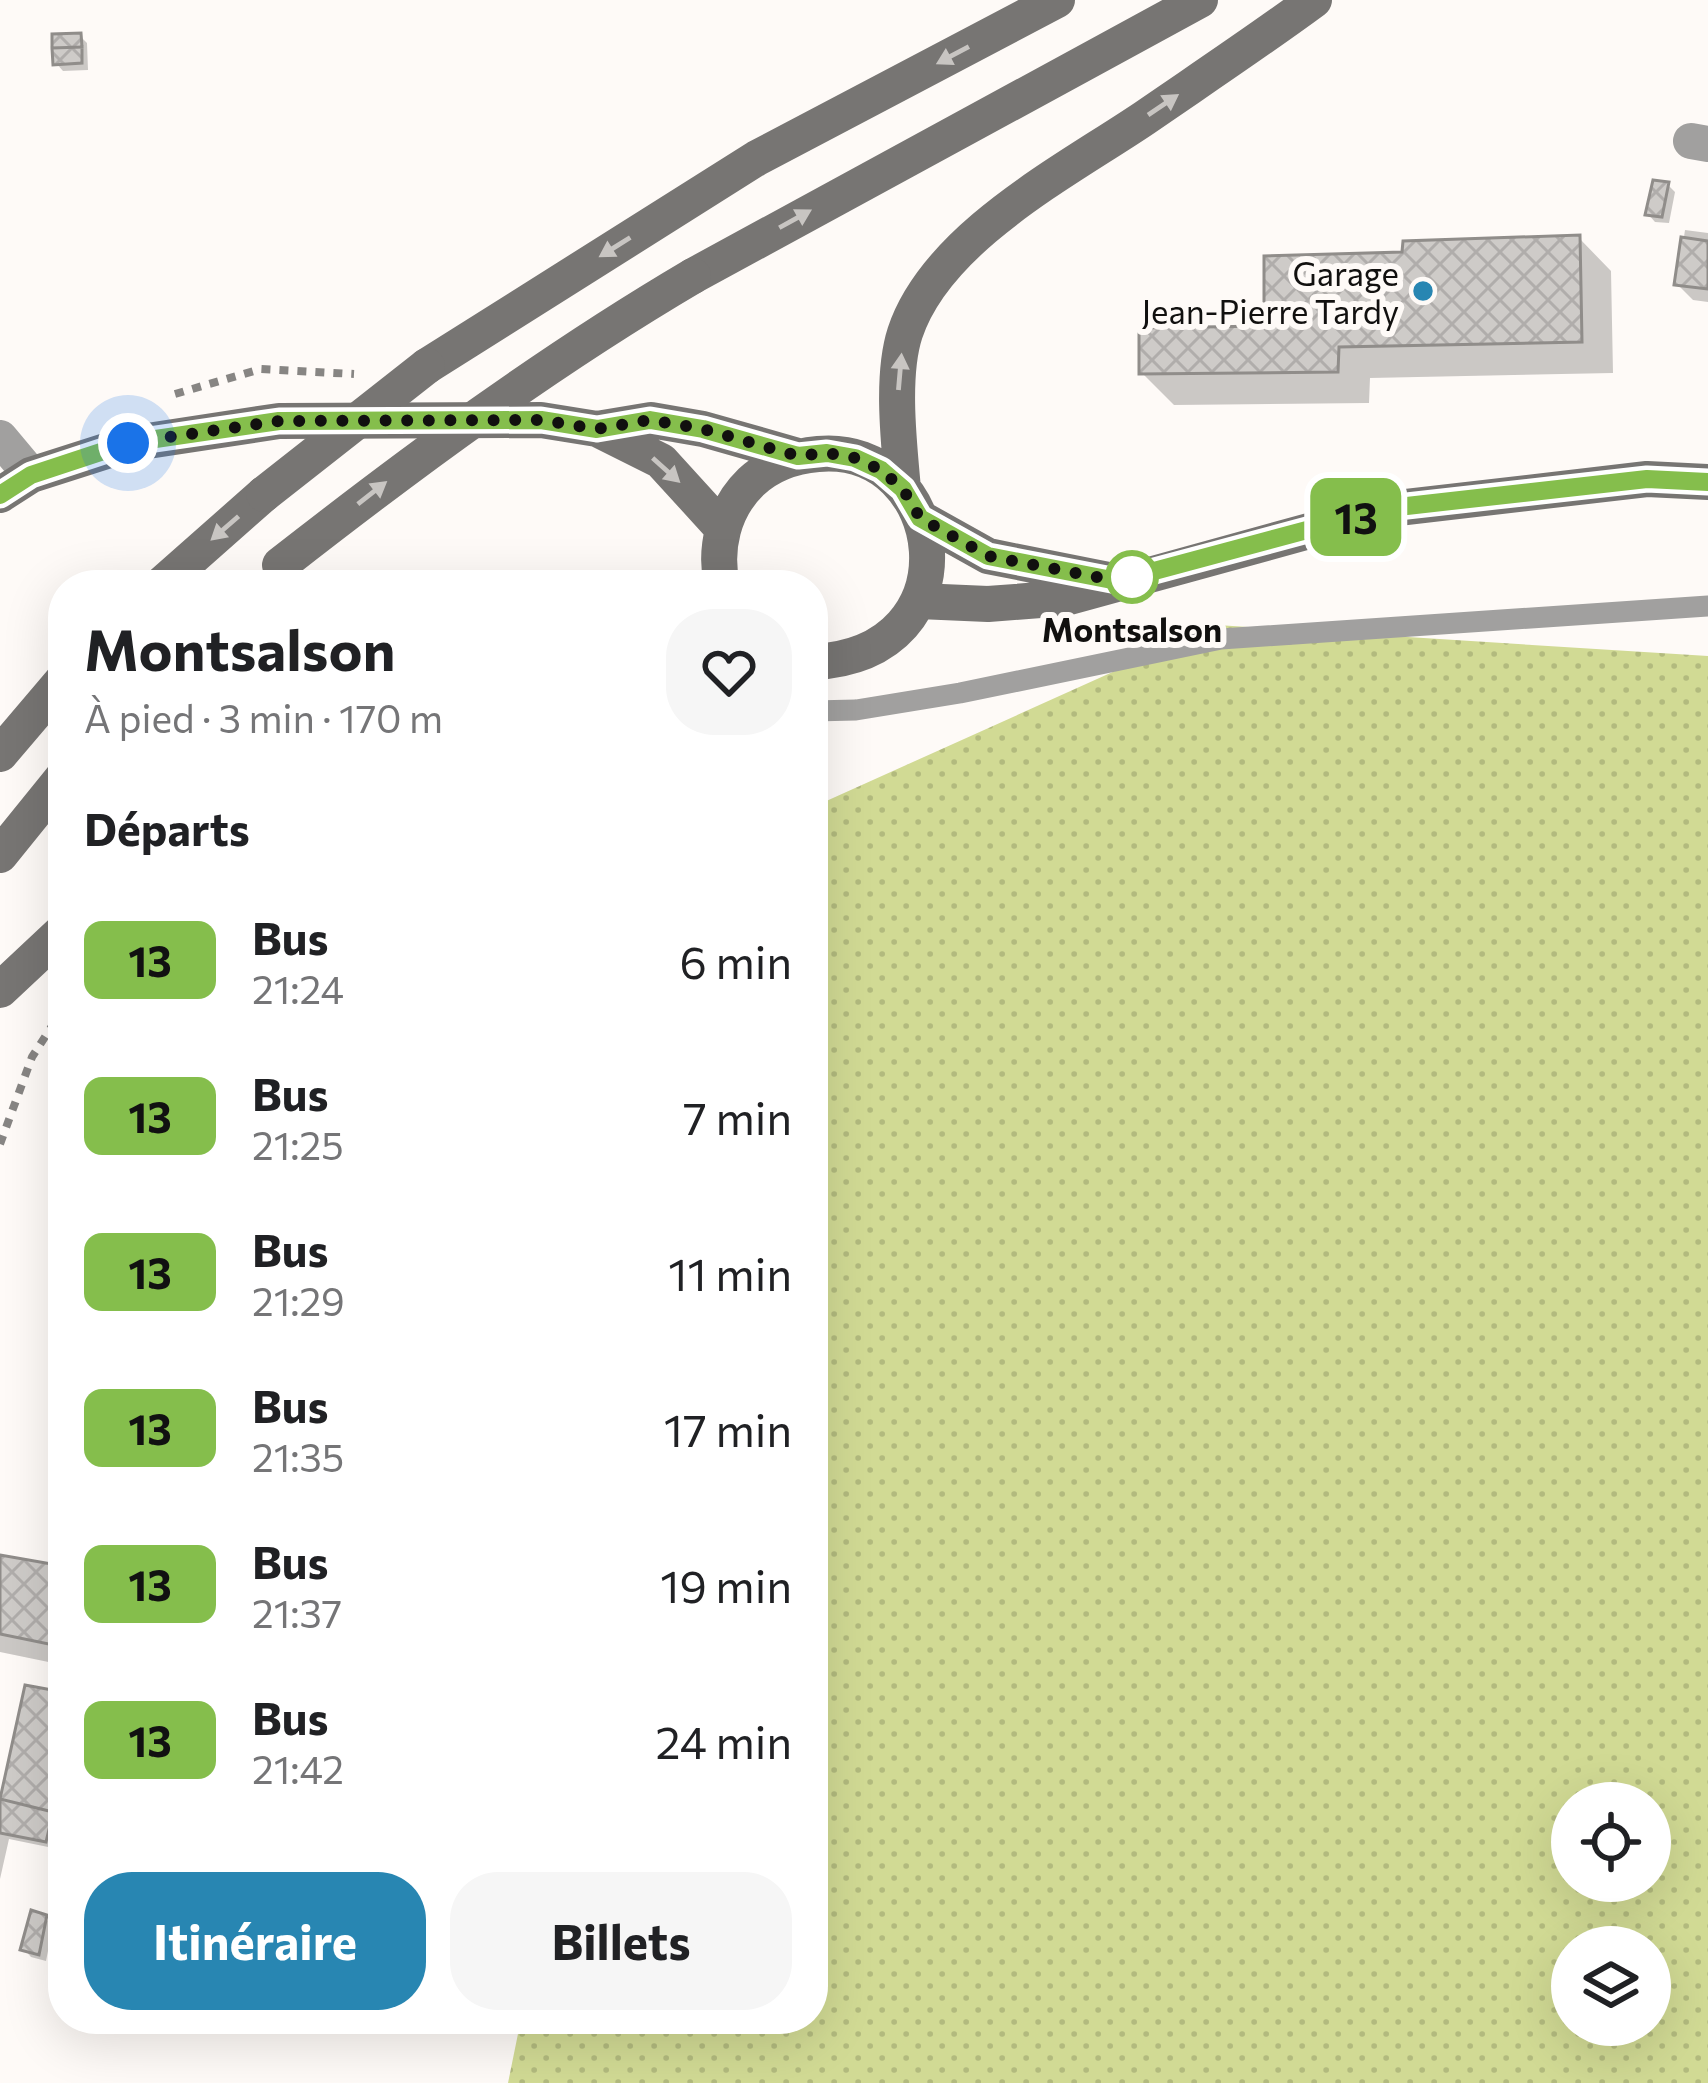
<!DOCTYPE html>
<html lang="fr">
<meta charset="utf-8">
<style>
:root{--surface:#fff;--page:#f6f6f6;--text:#202124;--muted:#757577;--accent:#2886b2}
body{margin:0;font-family:Commissioner,sans-serif;background:var(--page);color:var(--text);height:100vh;display:flex;flex-direction:column;font-size:45px;white-space:nowrap}
*{box-sizing:border-box;margin:0}
p{font-size:39px;color:var(--muted)}
.icon{flex:none;width:66px;height:66px;fill:none;stroke:currentColor;stroke-width:2;stroke-linecap:round;stroke-linejoin:round}
.map{position:relative;flex:1;overflow:hidden}
.sheet{position:absolute;left:48px;top:570px;width:780px;height:1464px;display:flex;flex-direction:column;background:var(--surface);border-radius:48px;box-shadow:0 12px 48px #0002}
.sheet>*{flex:none}
.badge{padding:0 24px;border-radius:18px;font-size:42px;line-height:78px}
.controls{position:absolute;left:1551px;top:1782px;display:grid;gap:24px}
.controls a{display:grid;place-items:center;width:120px;height:120px;border-radius:50%;background:var(--surface);box-shadow:0 12px 48px #0002;font-size:60px}
.you{position:absolute;width:60px;height:60px;margin:-30px;border:9px solid #fff;border-radius:50%;background:#1a73e8;box-shadow:0 0 0 18px #1a73e833}
.map>.badge{position:absolute;translate:-50% -50%;box-shadow:0 0 0 6px #fff}
h2{padding:0 36px;font-size:45px;line-height:108px}
.round{display:grid;place-items:center;flex:none;width:126px;height:126px;border-radius:48px;background:var(--page)}
.overview{display:flex;align-items:center;justify-content:space-between;height:204px;padding:0 36px}
h1{font-size:57px;font-weight:700;line-height:90px}
.cta{display:flex;gap:24px;margin-top:auto;padding:24px 36px}
.cta a{flex:1;height:138px;border-radius:48px;background:var(--accent);color:#fff;font-size:48px;font-weight:700;line-height:138px;text-align:center}
.cta a+a{background:var(--page);color:var(--text)}
ul{padding:0;list-style:none}
li{display:flex;align-items:center;gap:36px;height:156px;padding:0 36px}
li div{flex:1}
li b{display:block;font-size:45px}
li em{font-style:normal}
li .badge{min-width:132px;font-weight:700;text-align:center}
.map>svg:first-child{display:block}
.grass{fill:url(#grass-dots);fill-rule:evenodd}
.shadow{fill:#0003}
.building{fill:url(#building-cross-hatch);stroke:#908d8a;stroke-width:3}
.lines{fill:none;stroke-linecap:round;stroke-linejoin:round}
.path{stroke:#878583;stroke-width:8;stroke-dasharray:9 9;stroke-linecap:butt}
.lane{stroke:#a1a09f;stroke-width:21}
.street{stroke:#a1a09f;stroke-width:36}
.secondary{stroke:#777573;stroke-width:36}
.secondary-bridge{stroke:#777573;stroke-width:36}
.oneway{fill:#c8c5c2}
.line-casing{stroke:#fff;stroke-width:27}
.line{stroke:#85be4c;stroke-width:18}
.walk{stroke:#11100f;stroke-width:12;stroke-dasharray:0 21.6}
.poi-dot{fill:#2886b2;stroke:#fefaf7;stroke-width:4.5}
.stop-dot{fill:#fff;stroke:#85be4c;stroke-width:6}
.labels{text-anchor:middle;dominant-baseline:central;stroke-width:12;stroke-linejoin:round;paint-order:stroke}
.poi-label{font-size:33px;fill:#11100f;stroke:#fefaf7;text-anchor:end}
.stop-label{font-size:33px;font-weight:bold;fill:#11100f;stroke:#fefaf7}
</style>
<div class="map">
<svg width="1708" height="2083" viewBox="0 0 1708 2083">
<defs>
<pattern id="grass-dots" width="8" height="8" patternUnits="userSpaceOnUse" patternTransform="scale(3)"><rect width="8" height="8" fill="#d1da94"/><path d="M2 2h.1M6 6h.1" fill="none" stroke="#b2ba7e" stroke-width="1.8" stroke-linecap="round"/></pattern>
<pattern id="building-cross-hatch" width="8" height="8" patternUnits="userSpaceOnUse" patternTransform="scale(3)"><rect width="8" height="8" fill="#cecbc8"/><path d="M0 0l8 8M0 8l8-8" fill="none" stroke="#b0adab"/></pattern>
</defs>
<rect width="100%" height="100%" fill="#fefaf7"/>
<path class="grass" d="M1217,625L1708,656V2083H508L521,2019H813V807ZM1572,1803H1650V1881H1572ZM1572,1947H1650V2025H1572Z"/>
<path class="shadow" d="M80,36L87,43L88,70L63,71L56,63Z
M1668,185L1675,192L1669,223L1655,222L1648,214Z
M1685,230L1708,233V302L1693,300L1677,284Z
M1579,238L1611,271L1613,373L1370,378L1369,403L1174,405L1142,373L1267,329L1404,255Z
M0,1558L63,1569V1665L0,1652Z
M63,1695V1825L59,1824L53,1848L9,1839L0,1879V1809Z
M45,1918L53,1926L46,1961L31,1957L24,1949Z"/>
<path class="building" d="M81,33L82,47L52,48V34Z
M82,47V63L53,65L52,48Z
M1653,180L1669,182L1662,217L1645,215Z
M1580,235L1582,342L1339,347L1338,372L1139,374V328L1264,326V256L1402,252L1403,241Z
M1681,237L1708,241V289L1674,285Z
M0,1555L63,1566V1647L0,1634Z
M25,1685L63,1692V1770L53,1812L0,1799Z
M0,1799L53,1812L46,1842L0,1833Z
M31,1910L47,1915L39,1955L20,1950Z"/>
<g class="lines">
<path class="path" d="M175,394L261,369L354,374
M0,1144L32,1057L63,1009"/>
<path class="lane" d="M813,711L856,710L960,693L1221,639L1708,606"/>
<path class="street" d="M1691,141L1708,144
M0,438L31,475"/>
<path class="secondary" d="M693,276L1200,0
M427,366L757,158L1057,0
M597,429L661,461L723,529
M903,489C899,444 891,376 905,333C936,239 1062,173 1140,121C1198,81 1257,42 1314,0
M0,495L31,475L128,444L279,421L541,420L597,429L651,420L703,429L798,456
M920,518L988,556L1113,581
M161,585L264,494
M722,585C714,549 723,509 751,482C769,465 794,456 818,454C948,442 980,654 813,662
M919,601L988,604L1066,598L1389,509L1647,479L1708,482
M0,754L63,680
M0,855L63,777
M0,990L63,931"/>
<path class="secondary-bridge" d="M264,494L427,366
M280,565C413,461 547,362 693,276"/>
</g>
<defs><path id="oneway-solid" d="M-6-.8H1V-3.2L6.5 0L1 3.2V.8H-6Z" transform="scale(3)"/></defs>
<g class="oneway">
<use href="#oneway-solid" transform="translate(953 55) rotate(152)"/>
<use href="#oneway-solid" transform="translate(1163 105) rotate(-34)"/>
<use href="#oneway-solid" transform="translate(795 219) rotate(-29)"/>
<use href="#oneway-solid" transform="translate(615 247) rotate(148)"/>
<use href="#oneway-solid" transform="translate(900 372) rotate(-85)"/>
<use href="#oneway-solid" transform="translate(666 470) rotate(42)"/>
<use href="#oneway-solid" transform="translate(372 493) rotate(-38)"/>
<use href="#oneway-solid" transform="translate(225 528) rotate(139)"/>
</g>
<g class="lines">
<g class="line-casing">
<path id="line" d="M0,495L31,475L128,443L279,421L541,420L597,429L650,420L703,429L798,456L827,453L855,458L881,470L903,489L920,518L988,556L1117,581L1389,508L1647,479L1708,482"/>
</g>
<use href="#line" class="line"/>
<path class="walk" d="M128,443L279,421L541,420L597,429L650,420L703,429L798,456L827,453L855,458L881,470L903,489L920,518L988,556L1117,581L1141,574L1132,577"/>
</g>
<circle class="poi-dot" cx="1423" cy="291" r="12"/>
<circle class="stop-dot" cx="1132" cy="577" r="24"/>
<g class="labels">
<g class="poi-label">
<text x="1399" y="272">Garage<tspan x="1399" dy="38">Jean-Pierre Tardy</tspan></text>
</g>
<g class="stop-label">
<text x="1132" y="628">Montsalson</text>
</g>
</g>
</svg>
<div class="controls">
<a><svg class="icon" aria-label="locate" viewBox="0 0 24 24"><circle cx="12" cy="12" r="6"/><path d="M12 2v4M12 18v4M2 12h4M18 12h4"/></svg></a>
<a><svg class="icon" aria-label="layers" viewBox="0 0 24 24"><path d="M12 4l9 5-9 5-9-5zM3 14l9 5 9-5"/></svg></a>
</div>
<div class="you" style="left:128px;top:443px"></div>
<b class="badge" style="left:1356px;top:517px;background:#85be4c;color:#111">13</b>
<section class="sheet">
<div class="overview"><div><h1>Montsalson</h1><p>À pied · 3 min · 170 m</p></div><a class="round"><svg class="icon" aria-label="heart" viewBox="0 0 24 24"><path d="M12 20l-8-8c-3-5 5-10 8-4 3-6 11-1 8 4z"/></svg></a></div>
<h2>Départs</h2>
<ul>
<li><span class="badge" style="background:#85be4c;color:#111">13</span><div><b>Bus</b><p>21:24</p></div><em>6 min</em></li>
<li><span class="badge" style="background:#85be4c;color:#111">13</span><div><b>Bus</b><p>21:25</p></div><em>7 min</em></li>
<li><span class="badge" style="background:#85be4c;color:#111">13</span><div><b>Bus</b><p>21:29</p></div><em>11 min</em></li>
<li><span class="badge" style="background:#85be4c;color:#111">13</span><div><b>Bus</b><p>21:35</p></div><em>17 min</em></li>
<li><span class="badge" style="background:#85be4c;color:#111">13</span><div><b>Bus</b><p>21:37</p></div><em>19 min</em></li>
<li><span class="badge" style="background:#85be4c;color:#111">13</span><div><b>Bus</b><p>21:42</p></div><em>24 min</em></li>
</ul>
<div class="cta"><a>Itinéraire</a><a>Billets</a></div>
</section>
</div>
